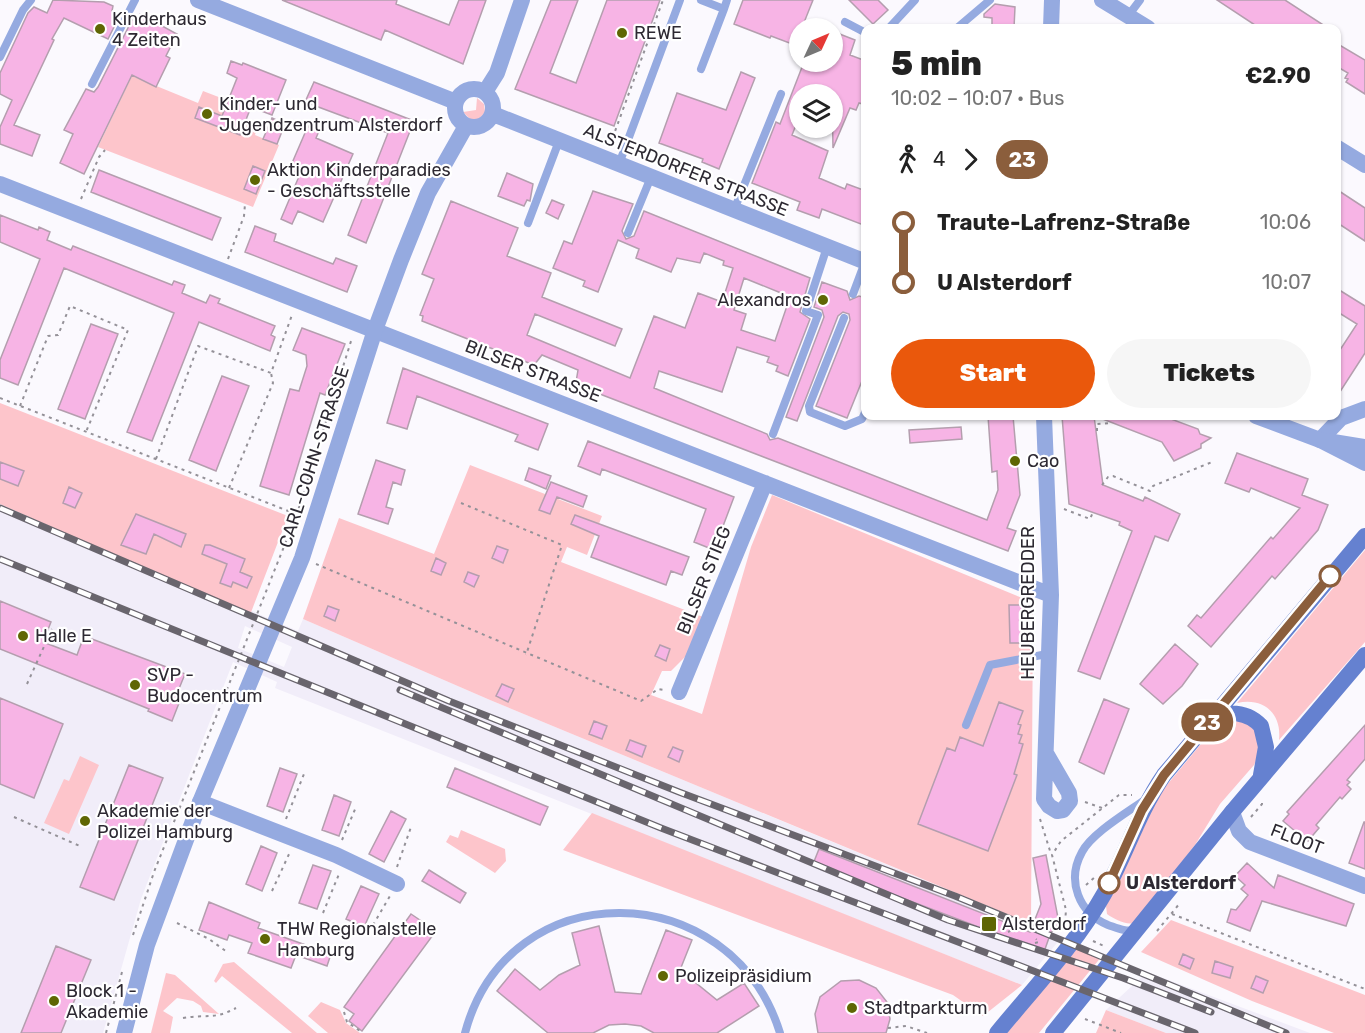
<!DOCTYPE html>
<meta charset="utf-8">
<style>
:root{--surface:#fff;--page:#f6f6f6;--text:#222;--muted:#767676;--accent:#ea580c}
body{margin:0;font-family:Rubik,sans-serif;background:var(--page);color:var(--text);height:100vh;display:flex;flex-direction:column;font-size:22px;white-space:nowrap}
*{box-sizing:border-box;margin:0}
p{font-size:20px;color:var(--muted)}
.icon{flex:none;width:33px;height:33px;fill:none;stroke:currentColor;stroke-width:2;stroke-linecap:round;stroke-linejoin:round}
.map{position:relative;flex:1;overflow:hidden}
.side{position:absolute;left:861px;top:24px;width:480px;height:396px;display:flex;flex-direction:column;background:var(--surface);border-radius:12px;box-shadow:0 2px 4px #0004}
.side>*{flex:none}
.badge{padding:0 12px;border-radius:20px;font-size:21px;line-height:39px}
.needle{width:39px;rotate:46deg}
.controls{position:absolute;left:789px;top:18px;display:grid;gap:12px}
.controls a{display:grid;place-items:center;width:54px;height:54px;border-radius:50%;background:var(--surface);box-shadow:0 2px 4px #0004;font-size:30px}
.map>.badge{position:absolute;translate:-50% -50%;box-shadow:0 0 0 3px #fff}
.legs{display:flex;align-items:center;gap:9px;height:66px;padding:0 30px;font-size:20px}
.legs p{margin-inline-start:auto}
.overview{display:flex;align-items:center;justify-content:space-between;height:102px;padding:0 30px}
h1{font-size:33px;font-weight:800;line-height:45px}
.button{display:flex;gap:12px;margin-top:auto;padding:12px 30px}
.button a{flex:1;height:69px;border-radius:36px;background:var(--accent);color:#fff;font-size:24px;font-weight:800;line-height:69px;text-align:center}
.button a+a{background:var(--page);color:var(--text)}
ul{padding:0 30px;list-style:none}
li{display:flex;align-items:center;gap:21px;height:60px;font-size:22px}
li i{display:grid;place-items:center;width:9px;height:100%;margin:0 8px;background:currentColor}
li i::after{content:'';width:15px;height:15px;margin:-8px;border:4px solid;border-radius:50%;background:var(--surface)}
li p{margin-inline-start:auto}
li:first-child i{background:linear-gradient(#0000 50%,currentColor 0)}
li:last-child i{background:linear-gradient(currentColor 50%,#0000 0)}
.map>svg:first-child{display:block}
.built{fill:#f1edf9;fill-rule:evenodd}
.green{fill:#fdc5cb}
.building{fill:#f7b4e5;stroke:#b49eae;stroke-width:1.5;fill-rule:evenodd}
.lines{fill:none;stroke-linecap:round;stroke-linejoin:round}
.path{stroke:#949198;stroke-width:2;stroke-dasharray:3 4.5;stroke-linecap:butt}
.service{stroke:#95aae0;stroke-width:8}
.minor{stroke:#95aae0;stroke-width:16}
.tertiary{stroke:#95aae0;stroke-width:16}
.secondary{stroke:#6581d0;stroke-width:16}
.rail-casing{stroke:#69656d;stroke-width:7}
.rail{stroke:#fff;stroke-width:4.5;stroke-dasharray:14;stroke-linecap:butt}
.line-1-casing{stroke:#fff;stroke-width:14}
.line-1{stroke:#8b5e3c;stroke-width:9}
.poi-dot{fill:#5f6604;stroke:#fff;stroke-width:2}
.stop-1-dot{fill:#fff;stroke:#8b5e3c;stroke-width:3}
.labels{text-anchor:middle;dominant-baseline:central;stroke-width:4.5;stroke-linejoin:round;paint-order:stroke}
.poi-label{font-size:18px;fill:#2d2932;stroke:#fff;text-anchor:start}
.street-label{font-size:18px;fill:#2d2932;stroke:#fff}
.stop-label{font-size:18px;font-weight:bold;fill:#2d2932;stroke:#fff;text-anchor:start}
</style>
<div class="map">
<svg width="1365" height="1033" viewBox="0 0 1365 1033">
<rect width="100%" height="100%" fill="#fbf9fe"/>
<path class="built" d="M0,502L298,631L303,619L490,700L1062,937L1022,985L275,688L277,682L233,662L141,899L103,1033H0ZM245,626L292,647L284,667L238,648Z
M1147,972L1310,1033H1166L1106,1010Z"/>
<path class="green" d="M132,76L198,103L203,91L229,101L225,113L258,125L255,135L279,145L253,207L98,147Z
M477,98L484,104L485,112L479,119H470L463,112L476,110Z
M0,403L288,516L250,615L0,504Z
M470,465L602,516L587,555L567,547L561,562L703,617L688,654L671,671H662L651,695L702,714L751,547L772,495L1027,600L1033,610L1031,924L490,700L303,619L339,518L434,554Z
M1365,550V642L1279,740C1282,713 1263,697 1237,703Z
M1244,720L1258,734L1259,755L1254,765L1220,804L1195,845L1134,923C1125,925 1114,919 1107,914L1106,906L1161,792L1216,726L1221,722Z
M80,756L99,765L69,834L44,823L64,779L69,781Z
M592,813L1022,985L983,1016L953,995L563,850Z
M461,830L505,849L506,861L495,873L446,842L450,835L458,838Z
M1171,920L1365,995V1033H1334L1252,1001L1141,952Z
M1077,945L1102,956L1039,1033H1007Z
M234,962L317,1033H292L222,976L216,983L214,981L223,964Z
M166,973L175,975L219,1014L203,1012L201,1006L193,1001L177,998L163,1011L173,1017L170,1033H151Z
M321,1002L340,1010L346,1023L360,1033H328L308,1016Z
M1106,1010L1166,1033H1096Z"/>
<path class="building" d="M53,0L104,2L113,6L112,11L120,15L108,39L64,18L52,39L54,40L14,125L40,135L32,156L0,144V127L12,100L0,94V73L28,13L34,7L47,13Z
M282,0H397L396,4L449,25L459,0H486L463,64L385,30L381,40Z
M551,0H578L550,73L576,83L607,0H660L614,126L515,89Z
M743,0H813L805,20L825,28H800V47L771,36L770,38L734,24Z
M849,0H878L888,10L873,24Z
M1217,0H1285L1328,28H1253L1255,25Z
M995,4L1015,7L1014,28H992V18L984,17V14Z
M140,14L177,34L166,56L170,58L156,87L132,75L84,174L60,163L73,134L64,130L86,89L94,92L98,87L132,20H137Z
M832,31L855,40L850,55L866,61V105L859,103L856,110L850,108L833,148L832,94H800V115L792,135L828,151L819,178L845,189L847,184L866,191V226L822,209L819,218L797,210L800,202L752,183L776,122L780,124L804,62H832Z
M1336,43L1365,60V94L1346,82L1348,79L1345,78L1348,73L1336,66Z
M231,61L242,65L243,63L286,80L272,115L251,107L240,135L195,118L199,107L222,116L237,78L227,73Z
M741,72L755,78L719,169L702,162L703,159L659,143L677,93L726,110Z
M314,82L414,121L366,243L348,235L388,133L305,102Z
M272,118L285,124L277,144L263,139Z
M308,126L319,131L316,138L353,154L323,222L298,211L292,224L281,219L300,174L289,170Z
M253,166L265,171L256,194L244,189Z
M99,170L221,218L212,240L91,192Z
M507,173L533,184L530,201L527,200L524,206L498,196Z
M1336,189L1365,208V241L1336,222Z
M593,191L633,204L622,231L626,239L634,236L644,211L810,278L800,312L810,319L788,376L776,371L778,366L767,362L769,357L737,347L722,392L659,371L654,388L767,434L770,440L778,438L987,520L998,490L997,471L992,472L988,416H1013L1020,495L1007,528L1016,531L1008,551L592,391L576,382L578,370L542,355L534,365L422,321L423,316L420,315L434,279L422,274L451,201L518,228L507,256L551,273L542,297L622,329L615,346L535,314L527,335L630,378L654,316L685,328L698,293L722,302L733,268L723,265L724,261L704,253L700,263L677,258L671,272L636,258L639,249L618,240L598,292L583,286L585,281L553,268L564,241L572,244ZM744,278L781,293L779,299L788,303L775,341L741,330L746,314L734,310Z
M552,200L564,205L558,219L546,213Z
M0,215L38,230L39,227L50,232L47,240L71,250L73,246L172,285L174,281L185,285L182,293L206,303L210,295L220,299L218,303L275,326L271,335L275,337L270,351L199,322L152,441L127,432L174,313L64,268L18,385L0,378V360L40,259L0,242Z
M255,226L276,234L274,241L333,264L336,258L357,266L347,292L245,252Z
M822,282L847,291L850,300L859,296L866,298V371L847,418L816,406L850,320L849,314L843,312L838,316L797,421L786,417L824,317L822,310L814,307Z
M1336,288L1365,306V353L1336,398V356L1357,324L1336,311Z
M91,324L118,334L85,419L58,409Z
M302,328L345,344L325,395L320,393L289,495L260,486L290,389L299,391L307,366L306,355L293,350Z
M403,368L548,424L538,450L515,441L518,435L417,396L407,429L387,423Z
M222,376L249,386L216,471L189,460Z
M1062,416H1094L1103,485L1143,501L1145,497L1180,514L1168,541L1155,536L1100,679L1078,671L1132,531L1119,525L1120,522L1069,504Z
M1095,416H1163L1198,429L1200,434L1211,438L1201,444V448L1174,461L1162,442Z
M961,427L962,439L910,443L909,430Z
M588,441L734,497L714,550L694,542L706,509L602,469L600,475L578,466Z
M1237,453L1308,479L1302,495L1328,505L1318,530L1275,579L1272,576L1211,647L1188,626L1197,615L1201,618L1271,537L1273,539L1300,508L1251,488L1249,492L1225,483Z
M376,460L405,470L401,485L393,482L389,496L386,507L393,509L388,524L358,514Z
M0,462L24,471L18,486L0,479Z
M529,468L551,476L546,489L525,480Z
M551,482L587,496L583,507L557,497L550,514L539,510Z
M69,487L82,493L75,508L63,503Z
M136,514L186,534L181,547L154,534L146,554L121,545Z
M575,515L689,557L682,575L671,571L666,585L591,557L599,536L571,524Z
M205,545H210L245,559L240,572L252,577L247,588L233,582L231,587L220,583L227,564L202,554Z
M497,546L508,550L503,563L492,558Z
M436,558L446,563L441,575L431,571Z
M468,572L479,576L474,587L464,582Z
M0,601L51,622L43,642L77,655L84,636L185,674L176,696L181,698L172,721L148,711L149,709L0,649Z
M1009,605H1028V643H1010Z
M328,606L339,610L335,621L324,616Z
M1175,644L1198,664L1182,686L1163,704L1140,684Z
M660,645L670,649L666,661L655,656Z
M502,684L514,689L508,702L496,696Z
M0,698L63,724L34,798L0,784Z
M1104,699L1129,709L1104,774L1079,762Z
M999,702L1023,711L1018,724L1021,725L1018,734L1022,735L1019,743L1023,744L1014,774L1017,775L988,851L918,824L947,748L955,751L960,737L983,746Z
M594,721L607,726L602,739L589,734Z
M1365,725V759L1347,780L1350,782L1347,785L1351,789L1342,799L1340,797L1316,825L1319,828L1308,841L1302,837L1283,821L1289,814L1287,812Z
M630,740L646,746L642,757L626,750Z
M673,747L683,751L679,762L668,757Z
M129,765L163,778L114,900L80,887Z
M280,768L297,774L283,812L267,806Z
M455,768L548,807L540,825L447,787Z
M334,795L351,802L339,836L322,830Z
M391,811L406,819L384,862L369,854Z
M1364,822H1365V869L1349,863Z
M261,846L277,853L262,891L246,884Z
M819,849L1030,932L1041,904L1033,858L1046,855L1058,918L1061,919L1058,928L1051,932L1044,952L813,864Z
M1247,863L1274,888L1278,875L1354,904L1346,926L1262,901L1250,931L1227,922L1231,909L1236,910L1248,895L1241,889L1245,885L1235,876Z
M313,865L331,871L317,909L299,903Z
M429,870L466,893L460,903L422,881Z
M361,886L379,894L364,927L346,919Z
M209,902L260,923L258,928L331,954L327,966L296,955L291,968L248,953L252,943L229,935L227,940L199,930Z
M411,914L436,931L362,1031L349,1021L354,1014L344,1007Z
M599,926L615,992L641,994L666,930L692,940L680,970L717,1000L744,983L759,1006L717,1033H654L641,1026L625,1024L609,1025L593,1033H548L497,991L515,969L540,990L559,975L580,965L572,933Z
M56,946L91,960L61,1033H21Z
M1183,954L1194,959L1190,969L1179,964Z
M1215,961L1233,967L1230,978L1212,973Z
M1256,976L1268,981L1263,993L1251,988Z
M859,980L876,988L887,1002L890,1019L886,1033H818L815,1014L820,997L841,981Z"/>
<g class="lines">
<path class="path" d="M610,145L663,0
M81,199L99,157L105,150
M228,259L244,216L245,204
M0,398L296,514
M20,406L48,336L58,335L70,306L128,330L86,432
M1097,431V424L1110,423
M156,459L198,346L271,373L292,315
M1102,485L1108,477L1113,476L1150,491L1153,486L1212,462
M229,488L273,383L271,373
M461,503L562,545L526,655
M1064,509L1090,519L1093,512
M316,564L641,701L658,689L665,690
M27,684L52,629
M1085,802L1102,808
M14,817L82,847
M1251,817L1262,804V800
M286,819L304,774
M1040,819L1051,854
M342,840L356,807
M397,867L411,827
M1086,885L1095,877
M272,891L290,852
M323,913L339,874
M1172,914L1365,989
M177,923L209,939L227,952
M1065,923L1066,910L1052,855L1061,841L1119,795H1132
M373,925L390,896
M1157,931L1180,903
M1008,932L1012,930
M133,935L154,872L297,514L352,338
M1093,941L1104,946
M1035,943L1039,942L1036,939
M344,1012L347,1022L363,1033
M183,1018C207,1014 214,1020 236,1008
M1085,1019L1121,1033
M888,1028L906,1026L927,1033
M106,1033L122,972"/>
<path class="service" d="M701,0L724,9L727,0
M1128,16L1140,0
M845,22L866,33
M889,28L915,0
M957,28L990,0
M0,57L23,10L31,0
M701,69L724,9
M92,84L135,0
M619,164L680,0
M734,210L781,94
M528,223L559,141
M628,233L651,177
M853,294L865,262
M844,318L809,406L810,412L845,426L862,419L866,410
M773,434L818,315L806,311L827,247
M966,725L990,665L1047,654
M1135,930C1125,932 1117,928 1108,925C1079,913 1066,881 1082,852C1092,833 1128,812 1146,799
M465,1033C508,871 731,875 780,1033"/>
<path class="minor" d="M1051,28L1052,0
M0,184L1051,595
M1044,416L1051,595L1044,799L1049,806L1057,811L1063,810L1070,801L1069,793L1047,755
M1320,440L1341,418L1365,409
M679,692L765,483
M200,802L336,855L397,884
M1232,812L1239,831L1250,842L1365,886"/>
<path class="tertiary" d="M198,0L456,102
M1102,0L1148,28
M455 108a19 19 0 1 1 38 0a19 19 0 1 1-38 0Z
M485,92L497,73L522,0
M493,114L866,262
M1336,147L1365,165
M1256,416L1320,440L1365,463
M1327,441L1365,447
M124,1033L147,945L200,802L302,558L375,330L401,260L428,193L466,126"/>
<path class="secondary" d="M1211,717C1230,711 1247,711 1261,726L1266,747L1261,775
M997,1033C1034,988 1076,944 1104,894C1126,854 1138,813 1164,775L1365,536
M1053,1033L1232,812L1365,655"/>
<g class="rail-casing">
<path id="rail" d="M0,508L449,701L679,792L955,896L1286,1033
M0,559L661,828L1195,1033
M400,690L948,920L1123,978L1211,1012"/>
</g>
<use href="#rail" class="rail"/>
</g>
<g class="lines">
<g class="line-1-casing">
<path id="line-1" d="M1109,883L1142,810L1164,775L1330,576"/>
</g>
<use href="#line-1" class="line-1"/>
</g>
<g class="poi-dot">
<circle cx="100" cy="29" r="6"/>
<circle cx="622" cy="33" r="6"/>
<circle cx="207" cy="114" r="6"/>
<circle cx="255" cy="180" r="6"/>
<circle cx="823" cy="300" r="6"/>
<circle cx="1015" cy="461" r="6"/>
<circle cx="23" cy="636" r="6"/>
<circle cx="135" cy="685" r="6"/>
<circle cx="85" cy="821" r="6"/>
<rect x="981" y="916" width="16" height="16" rx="3"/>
<circle cx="265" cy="939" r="6"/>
<circle cx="663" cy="976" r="6"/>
<circle cx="54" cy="1001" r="6"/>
<circle cx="852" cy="1008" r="6"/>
</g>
<g class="stop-1-dot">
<circle cx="1330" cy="576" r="10"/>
<circle cx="1109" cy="883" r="10"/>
</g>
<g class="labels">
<g class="poi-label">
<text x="112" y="19">Kinderhaus<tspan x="112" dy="21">4 Zeiten</tspan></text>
<text x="634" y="33">REWE</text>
<text x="219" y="104">Kinder- und<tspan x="219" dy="21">Jugendzentrum Alsterdorf</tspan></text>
<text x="267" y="170">Aktion Kinderparadies<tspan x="267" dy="21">- Geschäftsstelle</tspan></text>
<text x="811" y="300" text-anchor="end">Alexandros</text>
<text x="1027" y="461">Cao</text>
<text x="35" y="636">Halle E</text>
<text x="147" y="675">SVP -<tspan x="147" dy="21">Budocentrum</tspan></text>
<text x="97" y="811">Akademie der<tspan x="97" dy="21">Polizei Hamburg</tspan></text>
<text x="1002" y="924">Alsterdorf</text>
<text x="277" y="929">THW Regionalstelle<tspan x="277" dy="21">Hamburg</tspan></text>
<text x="675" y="976">Polizeipräsidium</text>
<text x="66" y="991">Block 1 -<tspan x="66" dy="21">Akademie</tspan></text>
<text x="864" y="1008">Stadtparkturm</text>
</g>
<g class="street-label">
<text transform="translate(686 170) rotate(22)">ALSTERDORFER STRASSE</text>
<text transform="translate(533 371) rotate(21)">BILSER STRASSE</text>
<text transform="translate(314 457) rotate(-72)">CARL-COHN-STRASSE</text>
<text transform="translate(704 580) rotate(-68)">BILSER STIEG</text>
<text transform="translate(1028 603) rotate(-90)">HEUBERGREDDER</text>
<text transform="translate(1297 839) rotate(21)">FLOOT</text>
</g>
<g class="stop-label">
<text x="1126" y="883">U Alsterdorf</text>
</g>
</g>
</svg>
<div class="controls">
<a><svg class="needle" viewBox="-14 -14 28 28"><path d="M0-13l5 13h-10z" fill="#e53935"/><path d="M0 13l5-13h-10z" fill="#767676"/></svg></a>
<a><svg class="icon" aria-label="layers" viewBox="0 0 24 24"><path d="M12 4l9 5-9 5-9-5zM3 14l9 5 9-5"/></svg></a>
</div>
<b class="badge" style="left:1207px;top:722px;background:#8b5e3c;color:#fff">23</b>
<section class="side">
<div class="overview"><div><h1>5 min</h1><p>10:02 – 10:07 · Bus</p></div><b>€2.90</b></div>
<div class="legs"><svg class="icon" aria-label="walk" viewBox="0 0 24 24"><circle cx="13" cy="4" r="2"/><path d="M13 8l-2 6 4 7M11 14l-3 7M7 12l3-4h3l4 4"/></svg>4<svg class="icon" aria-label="forward" viewBox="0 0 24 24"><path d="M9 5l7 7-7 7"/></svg><b class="badge" style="background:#8b5e3c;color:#fff">23</b></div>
<ul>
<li><i style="color:#8b5e3c"></i><b>Traute-Lafrenz-Straße</b><p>10:06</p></li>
<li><i style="color:#8b5e3c"></i><b>U Alsterdorf</b><p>10:07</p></li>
</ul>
<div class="button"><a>Start</a><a>Tickets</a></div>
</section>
</div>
